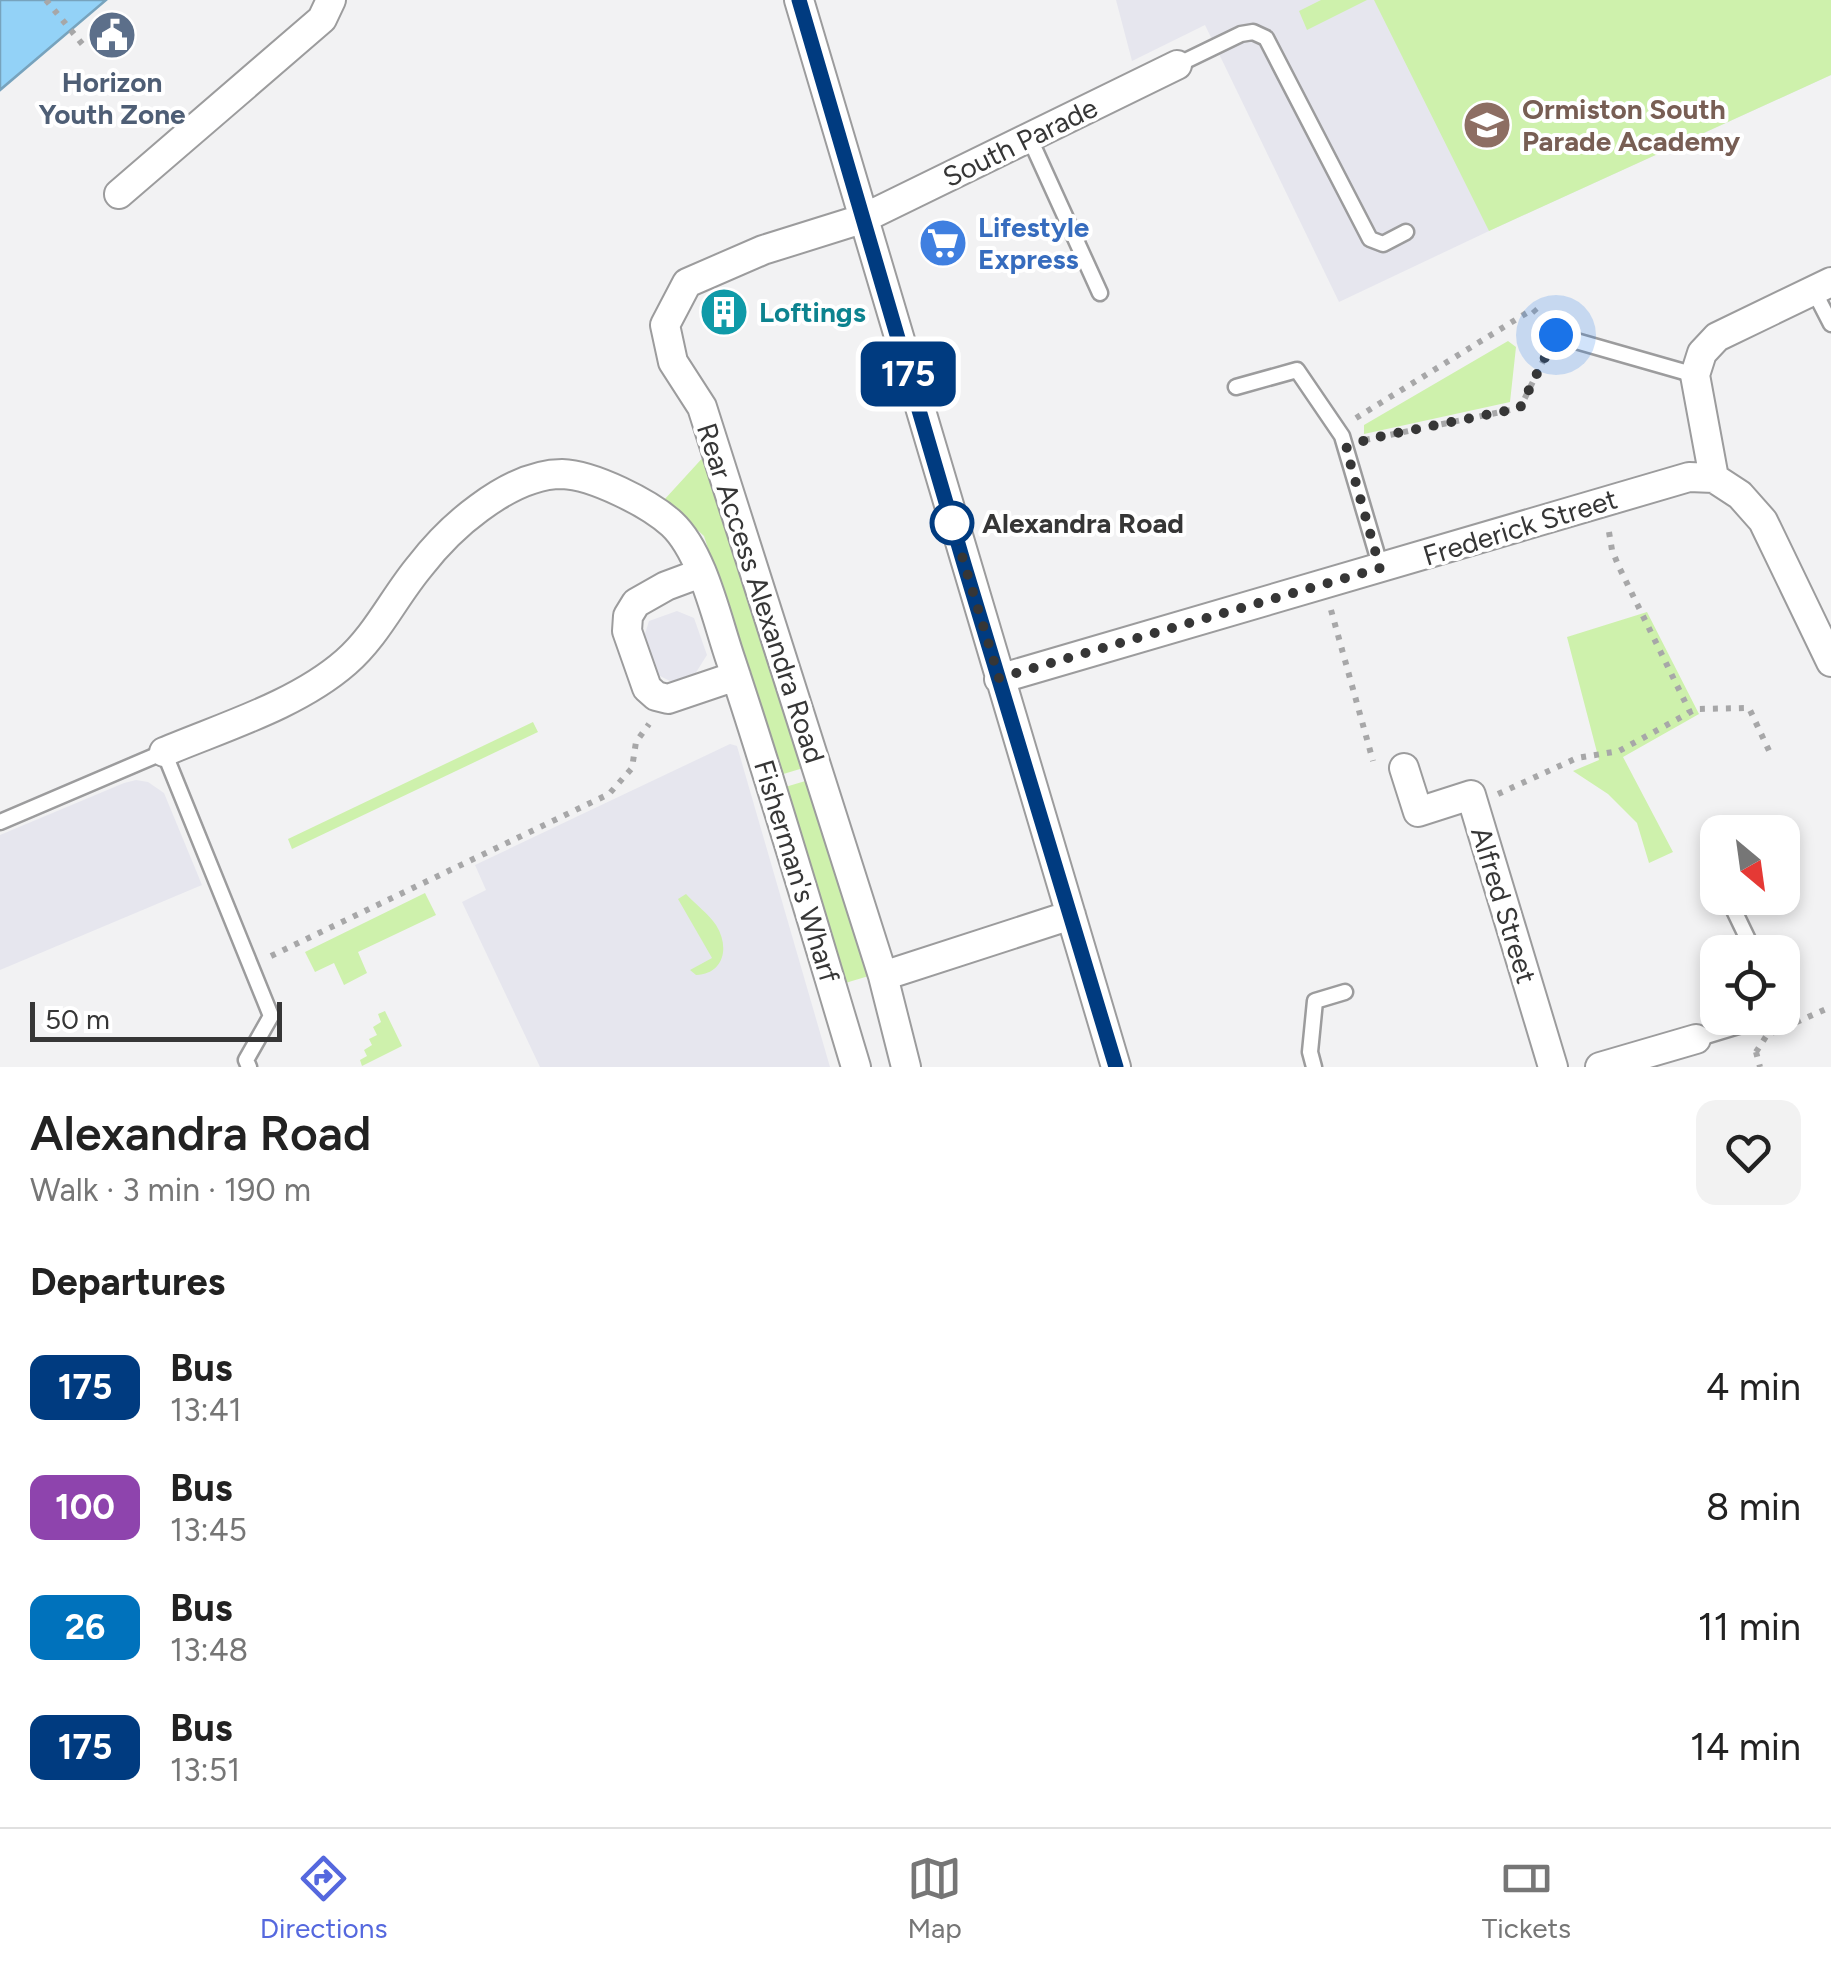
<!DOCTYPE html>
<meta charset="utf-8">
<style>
:root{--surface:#fff;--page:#f2f2f2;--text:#222;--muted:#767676;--line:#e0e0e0;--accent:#5568de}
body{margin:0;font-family:Figtree,sans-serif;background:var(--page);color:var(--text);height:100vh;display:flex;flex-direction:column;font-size:38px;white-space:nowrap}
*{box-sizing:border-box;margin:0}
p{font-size:32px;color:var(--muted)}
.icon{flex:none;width:55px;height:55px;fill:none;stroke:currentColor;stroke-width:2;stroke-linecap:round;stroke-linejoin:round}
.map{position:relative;height:1067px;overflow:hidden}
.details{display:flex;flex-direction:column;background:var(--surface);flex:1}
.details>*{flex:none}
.badge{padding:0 20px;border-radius:15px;font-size:35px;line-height:65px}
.needle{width:65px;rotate:151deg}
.tools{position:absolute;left:1700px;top:815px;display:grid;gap:20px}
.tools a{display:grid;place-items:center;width:100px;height:100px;border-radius:20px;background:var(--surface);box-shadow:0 5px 15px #0003;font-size:50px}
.scale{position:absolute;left:30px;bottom:25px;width:252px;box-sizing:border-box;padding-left:10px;border:5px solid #363636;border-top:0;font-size:28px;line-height:35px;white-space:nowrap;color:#363636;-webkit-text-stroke:8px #fff;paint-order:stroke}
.you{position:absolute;width:50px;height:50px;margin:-25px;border:8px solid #fff;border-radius:50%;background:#1a73e8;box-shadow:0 0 0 15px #1a73e833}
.map>.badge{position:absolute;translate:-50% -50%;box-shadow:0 0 0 5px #fff}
h2{padding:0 30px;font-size:38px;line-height:90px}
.round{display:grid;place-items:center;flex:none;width:105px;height:105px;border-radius:20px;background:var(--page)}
.summary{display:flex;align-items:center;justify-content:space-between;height:170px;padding:0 30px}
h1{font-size:48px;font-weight:600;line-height:75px}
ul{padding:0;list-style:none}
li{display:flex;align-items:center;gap:30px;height:120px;padding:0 30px}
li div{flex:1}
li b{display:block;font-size:38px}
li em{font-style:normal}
li .badge{min-width:110px;font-weight:700;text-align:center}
.dock{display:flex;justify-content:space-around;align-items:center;height:140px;border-top:2px solid var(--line);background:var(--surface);font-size:28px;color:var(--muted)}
.dock a{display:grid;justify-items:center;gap:5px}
.dock .current{color:var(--accent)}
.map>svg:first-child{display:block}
.built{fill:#e6e6ee}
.green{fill:#cef1ac}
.water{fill:#93d2f7;stroke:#77a3bd;stroke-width:2.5}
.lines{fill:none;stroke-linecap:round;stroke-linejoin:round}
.lane-casing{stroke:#9c9c9d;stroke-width:19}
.street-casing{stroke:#9c9c9d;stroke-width:32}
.path{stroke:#a7a7a8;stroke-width:6;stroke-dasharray:5 8;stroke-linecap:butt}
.lane{stroke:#fff;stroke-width:14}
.street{stroke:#fff;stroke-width:28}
.line-casing{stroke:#fff;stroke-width:22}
.line{stroke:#003b80;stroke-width:15}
.walk{stroke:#363636;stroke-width:10;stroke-dasharray:0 18}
.stop-dot{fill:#fff;stroke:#003b80;stroke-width:5}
.labels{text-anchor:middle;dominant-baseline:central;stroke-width:8;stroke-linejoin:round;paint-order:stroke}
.service-label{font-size:28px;font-weight:bold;fill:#4e5e75;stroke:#fff}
.education-label{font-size:28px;font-weight:bold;fill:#785e54;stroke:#fff;text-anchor:start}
.street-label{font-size:28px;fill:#363636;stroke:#fff}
.shop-label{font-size:28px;font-weight:bold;fill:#366cbe;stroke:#fff;text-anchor:start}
.culture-label{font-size:28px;font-weight:bold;fill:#0d838f;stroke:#fff;text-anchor:start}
.stop-label{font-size:28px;font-weight:bold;fill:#363636;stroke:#fff;text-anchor:start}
</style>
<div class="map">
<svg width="1831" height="1067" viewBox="0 0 1831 1067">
<rect width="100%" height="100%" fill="#f2f2f3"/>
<path class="built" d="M1116,0H1831V75L1489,231L1339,302L1205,25L1132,61Z
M677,611L694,618L707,655L695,674L672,682L656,674L644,637L649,621Z
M730,744L737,746L830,1067H540L462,902L486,890L475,865Z
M136,780L148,782L164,793L202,885L0,970V835L124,783Z"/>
<path class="green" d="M1321,0H1367L1307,30L1299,11Z
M1374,0H1831V75L1489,231Z
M1508,341L1516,347L1510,402L1364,434V425Z
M707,453L810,766L780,775L704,536L664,500Z
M1647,612L1699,714L1623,757L1673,852L1649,863L1637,823L1608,794L1573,771L1599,760L1567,637Z
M533,722L538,732L292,849L288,839Z
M812,779L872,975L842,984L782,788Z
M425,893L436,915L358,952L367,973L344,985L334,963L315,972L305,952Z
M686,894C695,904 709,914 716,925C730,947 724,974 696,975L690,970L712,958L678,899Z
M385,1011L402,1046L362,1066L360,1060L367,1056L364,1050L372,1045L369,1039L377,1035L373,1027L381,1022L378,1014Z"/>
<path class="water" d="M0,0H106L0,90Z"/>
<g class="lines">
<g class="lane-casing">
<path id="lane" d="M1177,65L1241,34L1253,32L1266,38L1370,239L1383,244L1406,232
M1030,139L1100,293
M1814,291L1831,324
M1555,335L1695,375
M1236,387L1297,370L1342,436L1381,568
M0,822L164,752L271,1016L246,1060L249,1067
M1728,898L1754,952
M1696,1039L1742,1025L1751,1018
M1314,1067L1310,1052L1315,1001L1345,992"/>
</g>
<g class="street-casing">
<path id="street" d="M799,0L1116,1067
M119,194L322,19L331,0
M1714,478L1695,375L1702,353L1717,337L1831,282
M701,573L666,586L636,603L628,616L627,631L647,688L656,696L668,699L736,676
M999,679L1689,477L1714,478L1740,495L1763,521L1831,662
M164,752C223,727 297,705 346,662C377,635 394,597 420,566C437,544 457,524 479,508C502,491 533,474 562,474C593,475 649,503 672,524C703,553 717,621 731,661C776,796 815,931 856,1067
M1404,768L1418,812L1471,795L1553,1067
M1071,915L883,976L702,407L673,362L665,325L687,283L763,250L862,219L1177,65
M883,976L906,1067
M1600,1067L1696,1039"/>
</g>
<path class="path" d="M46,0L83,45
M1356,418L1533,309L1542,319
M1365,440L1520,408L1546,355
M1609,532L1612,550L1619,567L1690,712
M1331,610L1373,761
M1498,794L1577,758L1619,751L1696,709L1749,708L1772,757
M271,956L609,794L632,768L636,742L649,724
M1756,1052L1767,1035L1831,1007
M1756,1052L1760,1067"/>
<use href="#lane" class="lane"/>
<use href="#street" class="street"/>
</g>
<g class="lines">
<g class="line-casing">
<path id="line" d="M799,0L964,564L1116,1067"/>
</g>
<use href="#line" class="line"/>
<path class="walk" d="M952,523L999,678L1380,568L1346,448L1368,439L1520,408L1556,335"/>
</g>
<defs>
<g id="civic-disc" transform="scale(2.5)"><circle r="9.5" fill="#5c6f8a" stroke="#fff"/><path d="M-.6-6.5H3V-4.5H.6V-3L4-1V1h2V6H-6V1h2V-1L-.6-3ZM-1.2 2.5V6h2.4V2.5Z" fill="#fff"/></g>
<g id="school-disc" transform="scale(2.5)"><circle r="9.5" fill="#8d6e63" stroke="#fff"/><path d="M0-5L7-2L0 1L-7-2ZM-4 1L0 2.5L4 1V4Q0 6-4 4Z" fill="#fff"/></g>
<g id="supermarket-disc" transform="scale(2.5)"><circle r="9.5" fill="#3f7fe0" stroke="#fff"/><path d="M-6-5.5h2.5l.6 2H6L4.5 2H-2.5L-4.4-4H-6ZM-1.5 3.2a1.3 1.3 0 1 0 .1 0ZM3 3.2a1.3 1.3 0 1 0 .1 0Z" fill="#fff"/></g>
<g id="building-disc" transform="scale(2.5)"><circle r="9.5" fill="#0f9aa8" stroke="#fff"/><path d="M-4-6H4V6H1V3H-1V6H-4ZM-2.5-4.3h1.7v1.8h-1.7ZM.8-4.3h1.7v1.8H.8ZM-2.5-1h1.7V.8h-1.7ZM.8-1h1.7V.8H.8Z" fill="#fff"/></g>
</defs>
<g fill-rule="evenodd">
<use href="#civic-disc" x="112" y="35"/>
<use href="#school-disc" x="1487" y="125"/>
<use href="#supermarket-disc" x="943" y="243"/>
<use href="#building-disc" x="724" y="312"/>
</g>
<circle class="stop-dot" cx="952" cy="523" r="20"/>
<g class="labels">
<g class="service-label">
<text x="112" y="82">Horizon<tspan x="112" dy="32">Youth Zone</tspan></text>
</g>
<g class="education-label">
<text x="1522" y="109">Ormiston South<tspan x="1522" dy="32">Parade Academy</tspan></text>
</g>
<g class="street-label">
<text transform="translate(1020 142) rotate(-26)">South Parade</text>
<text transform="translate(1520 527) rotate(-17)">Frederick Street</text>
<text transform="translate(761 593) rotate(72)">Rear Access Alexandra Road</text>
<text transform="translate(797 871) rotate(73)">Fisherman's Wharf</text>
<text transform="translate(1504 905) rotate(73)">Alfred Street</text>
</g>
<g class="shop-label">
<text x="978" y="227">Lifestyle<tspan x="978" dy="32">Express</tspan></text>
</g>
<g class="culture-label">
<text x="759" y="312">Loftings</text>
</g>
<g class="stop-label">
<text x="982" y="523">Alexandra Road</text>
</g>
</g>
</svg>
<div class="tools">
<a><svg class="needle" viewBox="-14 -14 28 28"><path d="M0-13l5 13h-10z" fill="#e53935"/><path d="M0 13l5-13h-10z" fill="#767676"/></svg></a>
<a><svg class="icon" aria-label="locate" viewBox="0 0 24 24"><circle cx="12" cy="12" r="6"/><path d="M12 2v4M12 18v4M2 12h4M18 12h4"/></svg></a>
</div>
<div class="scale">50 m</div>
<div class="you" style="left:1556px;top:335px"></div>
<b class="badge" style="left:908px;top:374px;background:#003b80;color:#fff">175</b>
</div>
<section class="details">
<div class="summary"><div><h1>Alexandra Road</h1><p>Walk · 3 min · 190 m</p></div><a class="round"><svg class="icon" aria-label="heart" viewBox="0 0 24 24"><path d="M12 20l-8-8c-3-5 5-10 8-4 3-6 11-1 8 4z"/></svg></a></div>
<h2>Departures</h2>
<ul>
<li><span class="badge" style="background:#003b80;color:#fff">175</span><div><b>Bus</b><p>13:41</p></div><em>4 min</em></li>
<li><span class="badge" style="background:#8e44ad;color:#fff">100</span><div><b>Bus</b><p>13:45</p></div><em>8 min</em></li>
<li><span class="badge" style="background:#0072bc;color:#fff">26</span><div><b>Bus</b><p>13:48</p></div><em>11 min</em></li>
<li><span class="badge" style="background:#003b80;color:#fff">175</span><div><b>Bus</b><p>13:51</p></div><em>14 min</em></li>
</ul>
</section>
<nav class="dock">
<a class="current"><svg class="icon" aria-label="directions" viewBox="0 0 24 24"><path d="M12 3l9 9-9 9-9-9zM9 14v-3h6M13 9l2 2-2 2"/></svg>Directions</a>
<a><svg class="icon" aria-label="map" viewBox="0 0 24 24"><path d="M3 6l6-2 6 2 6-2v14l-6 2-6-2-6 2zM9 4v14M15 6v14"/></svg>Map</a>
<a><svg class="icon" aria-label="tickets" viewBox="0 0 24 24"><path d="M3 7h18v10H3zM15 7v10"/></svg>Tickets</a>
</nav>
